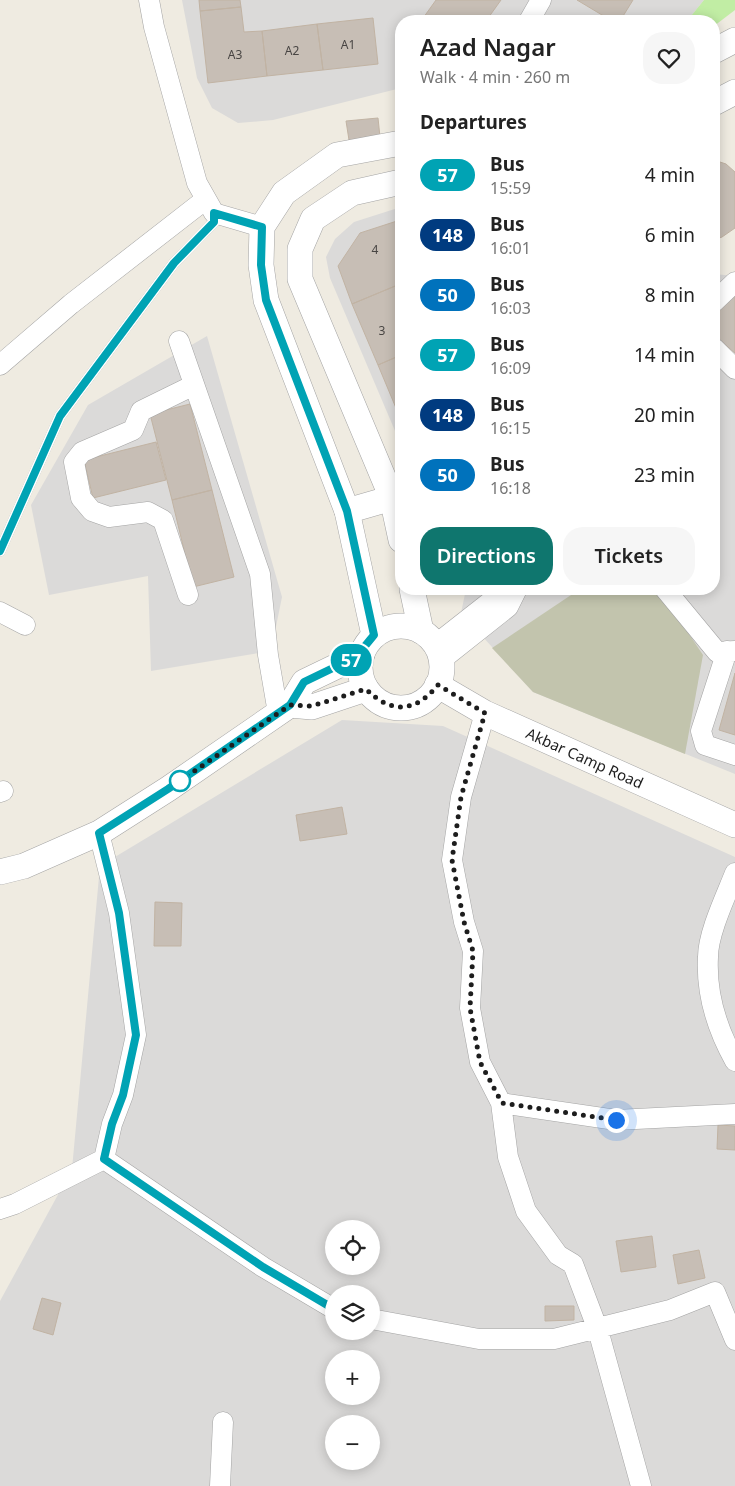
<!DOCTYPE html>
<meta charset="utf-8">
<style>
:root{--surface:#fff;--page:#f6f6f6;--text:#222;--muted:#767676;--accent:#0f766e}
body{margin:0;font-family:"Noto Sans",sans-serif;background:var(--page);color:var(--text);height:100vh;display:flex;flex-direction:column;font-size:19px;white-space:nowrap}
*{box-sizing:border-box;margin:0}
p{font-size:16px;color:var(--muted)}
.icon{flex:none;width:28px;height:28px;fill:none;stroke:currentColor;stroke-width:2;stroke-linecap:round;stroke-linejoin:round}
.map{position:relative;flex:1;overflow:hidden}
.drawer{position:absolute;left:395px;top:15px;width:325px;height:580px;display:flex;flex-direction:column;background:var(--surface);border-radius:20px;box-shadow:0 2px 12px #0003}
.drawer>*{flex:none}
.badge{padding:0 10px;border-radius:16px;font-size:18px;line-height:32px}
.tools{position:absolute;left:325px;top:1220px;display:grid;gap:10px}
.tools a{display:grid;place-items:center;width:55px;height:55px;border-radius:50%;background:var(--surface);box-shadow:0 2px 12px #0003;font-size:25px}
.you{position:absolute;width:25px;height:25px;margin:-12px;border:4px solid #fff;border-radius:50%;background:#1a73e8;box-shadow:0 0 0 8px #1a73e833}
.map>.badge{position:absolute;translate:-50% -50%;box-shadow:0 0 0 2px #fff}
h2{padding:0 25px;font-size:19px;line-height:45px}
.round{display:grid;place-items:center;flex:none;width:52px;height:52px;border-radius:20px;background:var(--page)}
.overview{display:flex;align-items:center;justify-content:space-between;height:85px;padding:0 25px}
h1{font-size:24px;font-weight:600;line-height:38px}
.button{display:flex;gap:10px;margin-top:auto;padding:10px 25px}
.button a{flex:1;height:58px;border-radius:20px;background:var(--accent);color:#fff;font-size:20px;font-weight:600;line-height:58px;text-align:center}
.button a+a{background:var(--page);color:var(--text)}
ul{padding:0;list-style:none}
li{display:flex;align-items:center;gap:15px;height:60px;padding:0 25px}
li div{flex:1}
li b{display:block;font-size:19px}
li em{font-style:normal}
li .badge{min-width:55px;font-weight:700;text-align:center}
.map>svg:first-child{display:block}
.residential{fill:#dbdad9;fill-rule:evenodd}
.construction{fill:#c2c4ad}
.grass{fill:#c1eda4}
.building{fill:#c7beb5;stroke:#c1b3a3}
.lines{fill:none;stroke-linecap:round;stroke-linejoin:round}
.service-casing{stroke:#a4a4a4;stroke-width:11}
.minor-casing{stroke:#a4a4a4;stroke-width:21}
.tertiary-casing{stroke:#a4a4a4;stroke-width:26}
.service{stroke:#fff;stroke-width:10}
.minor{stroke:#fff;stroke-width:20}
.tertiary{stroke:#fff;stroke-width:25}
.line-casing{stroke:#fff;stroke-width:11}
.line{stroke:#00a3b4;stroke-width:8}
.walk{stroke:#1d1d1d;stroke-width:5;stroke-dasharray:0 9}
.stop-dot{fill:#fff;stroke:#00a3b4;stroke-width:2.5}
.labels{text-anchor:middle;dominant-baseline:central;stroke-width:4.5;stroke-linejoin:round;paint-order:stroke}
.number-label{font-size:12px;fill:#484543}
.street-label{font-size:15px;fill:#1d1d1d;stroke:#fff}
</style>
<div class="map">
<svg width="735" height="1486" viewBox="0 0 735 1486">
<rect width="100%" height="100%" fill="#efebe1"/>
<path class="residential" d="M182,0H704L687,21H401V88L273,120L238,123L212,108L197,78Z
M401,207V445L330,278L326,257L335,239L354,222Z
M714,274L735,276V774L533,692L461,613L466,589H714Z
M207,336L282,597L271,651L151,671L148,576L49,595L31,505L88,405Z
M342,720L443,726L735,857V1486H0V1301L72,1169L100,866ZM334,1229H371V1266H334ZM334,1294H371V1331H334ZM334,1359H371V1396H334ZM334,1424H371V1461H334Z"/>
<path class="construction" d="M580,589H659L703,655L685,754L533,692L492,648Z"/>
<path class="grass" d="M704,0H735V10L714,26V21H687Z"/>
<path class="building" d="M199,0H240L241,7L200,11Z
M436,0H501L486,21H421Z
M577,0H633L620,21H612Z
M241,7L244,32L262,31L267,76L208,83L200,11Z
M373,18L378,64L323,70L317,24Z
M317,24L323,70L267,76L262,31Z
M378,118L380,137L349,140L346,121Z
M714,160L726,164L735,172V228L722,237L714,240Z
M400,220V284L352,304L338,266L360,233Z
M400,284L401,355L378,365L352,304Z
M735,288V353L714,335V312Z
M401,355V420L378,365Z
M190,404L212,490L172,500L150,414Z
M156,442L166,480L93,498L84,460Z
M212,490L234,577L193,587L172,500Z
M735,673V735L719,730Z
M342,807L347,834L300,841L296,815Z
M155,902L182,903L181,946H154Z
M718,1125L735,1126V1150L717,1149Z
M652,1236L656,1267L621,1272L616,1241Z
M699,1250L705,1278L678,1284L673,1255Z
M42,1298L61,1303L53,1335L33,1329Z
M545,1306H574V1320L545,1321Z"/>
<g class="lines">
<g class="service-casing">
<path id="service" d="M0,551L60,416L174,263L214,222V213"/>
</g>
<g class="minor-casing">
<path id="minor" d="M149,0L154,27L197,183L214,213L262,227
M529,21L541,0
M714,302L735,282
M179,341L260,574L268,655L278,713
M714,348L735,369
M0,365L71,304L206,199
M665,589L717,652L735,651
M188,595L163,520L148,512L109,517L92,511L81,498L74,462L82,452L133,430L141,411L194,385
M0,612L25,625
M435,645L500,594L514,592
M727,651L701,731L705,745L735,755
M440,661L508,607L517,589
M485,713L461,797L452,860L464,922L473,951L470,1008L480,1062L501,1103L508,1157L526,1211L558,1255L573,1264L598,1330L641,1486
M0,792L3,791
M99,833L119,913L136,1035L123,1095L112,1124L104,1159L263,1267L334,1309
M735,873C726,896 708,933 708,957C706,994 717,1029 735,1061
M501,1103L616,1120L735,1114
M0,1209L15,1204L104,1159
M371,1319L479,1339H554L670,1310L715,1292L735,1340
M220,1486L223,1422"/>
</g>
<g class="tertiary-casing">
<g id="tertiary">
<path d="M714,51L735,40"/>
<path d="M714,103L735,92"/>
<path d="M401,182L352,193L313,219L300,249V279L392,498L401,540"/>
<path d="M347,511L392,498"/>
<path d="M412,589L421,631"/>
<circle cx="401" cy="667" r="41"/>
<path d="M374,635L347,511L266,300L261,265L262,227L284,193L337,155L401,143"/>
<path id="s1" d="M437,685L485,713L735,825"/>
<path d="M290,705L312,707L366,689"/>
<path d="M0,872L24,866L99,833L168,789L290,705L304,682L362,654"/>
</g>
</g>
<use href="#service" class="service"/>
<use href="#minor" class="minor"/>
<use href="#tertiary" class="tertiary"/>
</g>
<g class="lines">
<g class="line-casing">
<path id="line" d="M0,551L60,416L174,263L214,222V213L262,227L261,265L266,300L347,511L374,635L365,646L362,654L304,682L290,705L168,789L99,833L119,913L136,1035L123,1095L112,1124L104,1159L263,1267L334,1309"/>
</g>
<use href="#line" class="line"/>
<path class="walk" d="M180,781L290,705L312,706L366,689C391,714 415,713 438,685L485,713L461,797L452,860L464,922L473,951L470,1008L480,1062L502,1103L616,1120"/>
</g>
<circle class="stop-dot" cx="180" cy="781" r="10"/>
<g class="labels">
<g class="number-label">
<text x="348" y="44">A1</text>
<text x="292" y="50">A2</text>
<text x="235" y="54">A3</text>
<text x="375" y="249">4</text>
<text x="382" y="330">3</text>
</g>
<g class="street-label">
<text stroke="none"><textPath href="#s1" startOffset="165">Akbar Camp Road</textPath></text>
</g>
</g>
</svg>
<div class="tools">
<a><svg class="icon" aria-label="locate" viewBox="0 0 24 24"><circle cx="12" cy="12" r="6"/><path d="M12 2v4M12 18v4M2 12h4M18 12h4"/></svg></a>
<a><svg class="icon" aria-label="layers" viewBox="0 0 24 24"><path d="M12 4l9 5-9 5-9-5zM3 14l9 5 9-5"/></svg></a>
<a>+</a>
<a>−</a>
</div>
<div class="you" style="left:616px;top:1120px"></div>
<b class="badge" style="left:351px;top:660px;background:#00a3b4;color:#fff">57</b>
<section class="drawer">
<div class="overview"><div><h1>Azad Nagar</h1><p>Walk · 4 min · 260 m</p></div><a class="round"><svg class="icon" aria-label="heart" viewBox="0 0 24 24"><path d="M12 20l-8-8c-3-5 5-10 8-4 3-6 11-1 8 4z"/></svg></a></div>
<h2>Departures</h2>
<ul>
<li><span class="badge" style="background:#00a3b4;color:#fff">57</span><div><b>Bus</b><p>15:59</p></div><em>4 min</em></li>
<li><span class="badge" style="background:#003b80;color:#fff">148</span><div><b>Bus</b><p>16:01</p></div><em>6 min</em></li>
<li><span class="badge" style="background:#0072bc;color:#fff">50</span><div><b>Bus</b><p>16:03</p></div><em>8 min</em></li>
<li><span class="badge" style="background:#00a3b4;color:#fff">57</span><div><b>Bus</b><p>16:09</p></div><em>14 min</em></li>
<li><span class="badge" style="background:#003b80;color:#fff">148</span><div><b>Bus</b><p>16:15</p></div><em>20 min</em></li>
<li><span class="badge" style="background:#0072bc;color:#fff">50</span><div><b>Bus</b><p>16:18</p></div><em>23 min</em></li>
</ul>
<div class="button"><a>Directions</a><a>Tickets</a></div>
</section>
</div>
